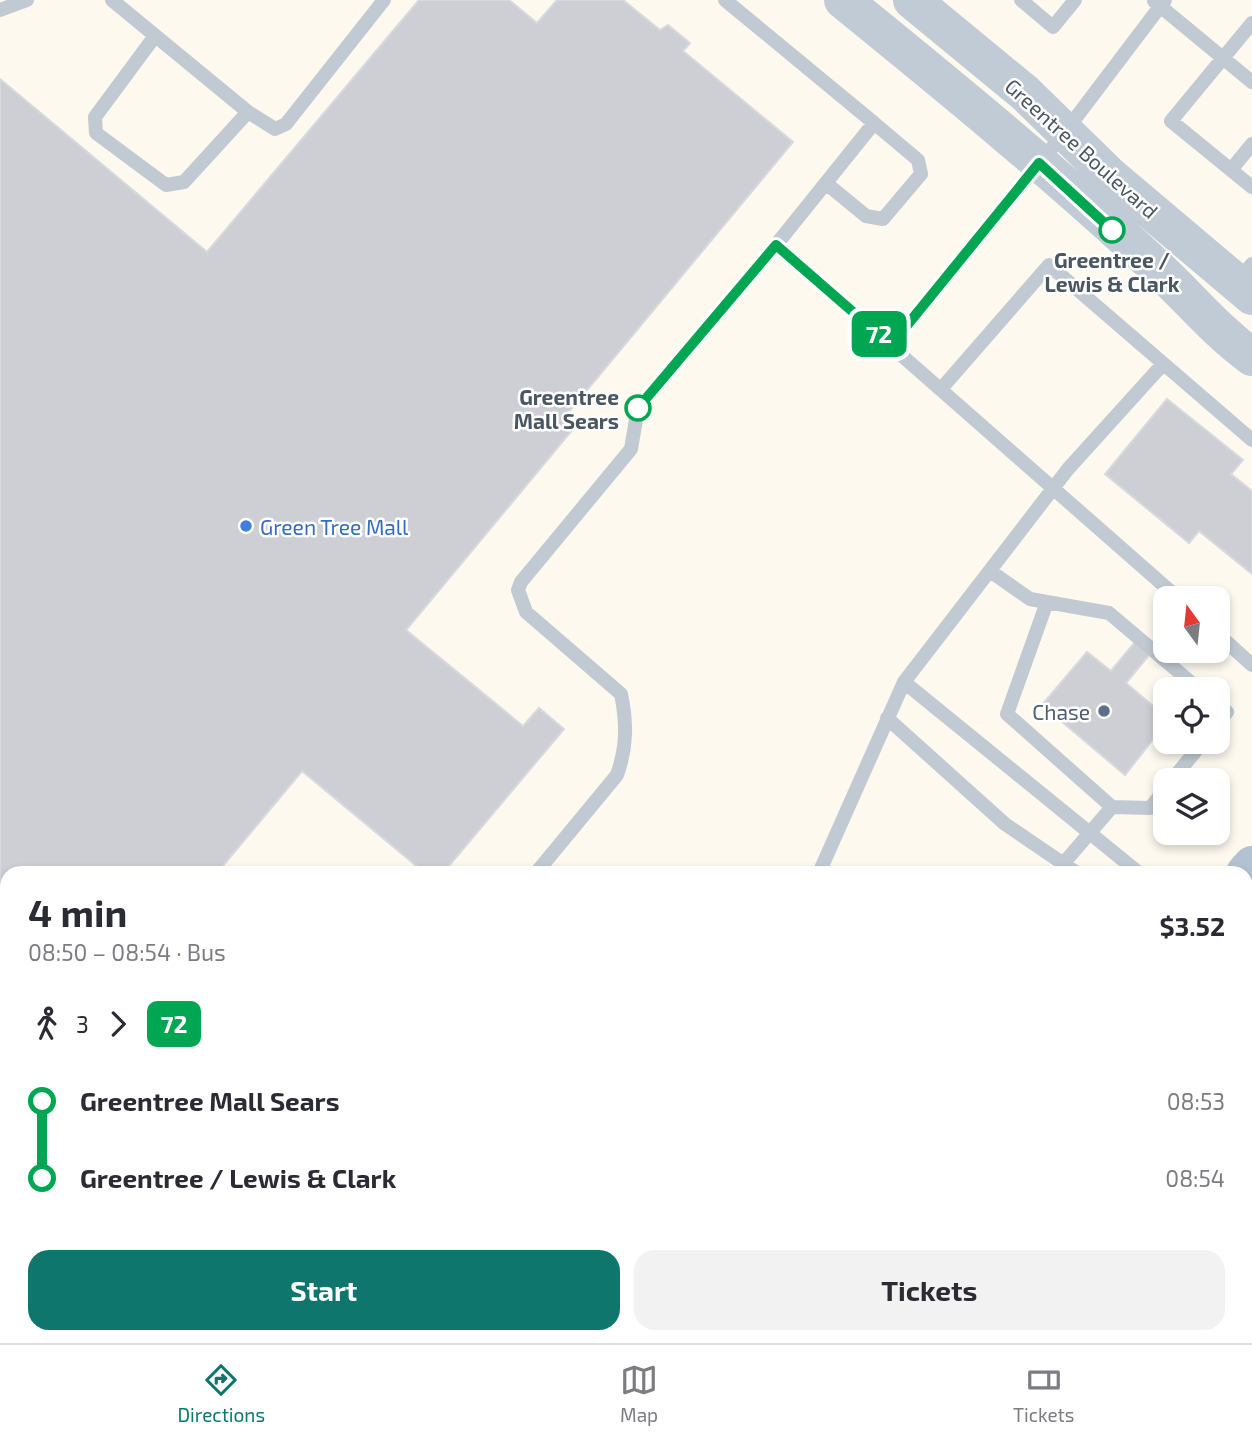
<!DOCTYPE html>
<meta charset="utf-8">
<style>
:root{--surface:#fff;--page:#f2f2f3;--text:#2b2b33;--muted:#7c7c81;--line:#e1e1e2;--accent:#0f766e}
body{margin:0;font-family:"Exo 2",sans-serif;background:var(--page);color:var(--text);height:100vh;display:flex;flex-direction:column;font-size:26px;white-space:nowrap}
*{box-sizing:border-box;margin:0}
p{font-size:23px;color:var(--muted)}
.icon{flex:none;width:38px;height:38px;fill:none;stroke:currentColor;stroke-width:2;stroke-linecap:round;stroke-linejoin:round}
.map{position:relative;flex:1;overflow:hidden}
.panel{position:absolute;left:0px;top:866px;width:1253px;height:478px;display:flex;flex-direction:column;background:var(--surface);border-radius:21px 21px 0 0;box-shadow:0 4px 10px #0003}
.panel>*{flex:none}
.badge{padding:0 14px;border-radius:10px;font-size:24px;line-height:46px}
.needle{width:46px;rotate:345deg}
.controls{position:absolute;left:1153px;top:586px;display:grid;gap:14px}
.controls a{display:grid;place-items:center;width:77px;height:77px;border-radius:14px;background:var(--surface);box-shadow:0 4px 10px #0003;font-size:35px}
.map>.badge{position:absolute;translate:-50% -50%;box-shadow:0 0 0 4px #fff}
.legs{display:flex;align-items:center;gap:10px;height:77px;padding:0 28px;font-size:23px}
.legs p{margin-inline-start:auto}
.summary{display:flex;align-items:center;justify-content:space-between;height:119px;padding:0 28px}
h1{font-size:38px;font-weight:700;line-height:52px}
.cta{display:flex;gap:14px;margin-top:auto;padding:14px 28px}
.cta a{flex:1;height:80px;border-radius:21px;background:var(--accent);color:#fff;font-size:28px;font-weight:700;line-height:80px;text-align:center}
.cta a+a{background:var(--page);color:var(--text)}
ul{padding:0 28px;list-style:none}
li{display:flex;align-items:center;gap:24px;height:77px;font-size:26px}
li i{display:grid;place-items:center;width:10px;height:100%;margin:0 9px;background:currentColor}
li i::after{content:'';width:18px;height:18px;margin:-9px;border:5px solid;border-radius:50%;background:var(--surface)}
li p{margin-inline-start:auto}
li:first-child i{background:linear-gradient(#0000 50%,currentColor 0)}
li:last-child i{background:linear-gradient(currentColor 50%,#0000 0)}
.menu{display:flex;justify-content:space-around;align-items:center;height:98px;border-top:2px solid var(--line);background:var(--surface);font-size:19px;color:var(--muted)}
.menu a{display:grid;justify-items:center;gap:4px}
.menu .selected{color:var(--accent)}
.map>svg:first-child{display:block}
.commercial{fill:#fdf9ef;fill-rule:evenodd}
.building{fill:#cdcfd5;stroke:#d7d9de;stroke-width:2}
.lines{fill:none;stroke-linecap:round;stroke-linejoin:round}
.service{stroke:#c1cad2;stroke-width:14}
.secondary{stroke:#c1cbd6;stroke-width:38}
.primary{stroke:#b3c2d1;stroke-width:38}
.line-1-casing{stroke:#fff;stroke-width:16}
.line-1{stroke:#00a651;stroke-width:10}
.stop-1-dot{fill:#fff;stroke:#00a651;stroke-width:3.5}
.shop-dot{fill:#3f7fe0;stroke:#fff;stroke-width:2.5}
.service-dot{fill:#5c6f8a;stroke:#fff;stroke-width:2.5}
.labels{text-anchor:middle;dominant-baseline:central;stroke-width:5;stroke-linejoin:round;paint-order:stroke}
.street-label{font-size:21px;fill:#4a5661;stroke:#fff}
.stop-label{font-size:21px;font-weight:bold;fill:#4a5661;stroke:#fff}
.shop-label{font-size:21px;fill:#366cbe;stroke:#fff;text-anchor:start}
.service-label{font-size:21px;fill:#4e5e75;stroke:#fff;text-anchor:end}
</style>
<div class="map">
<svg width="1252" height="1343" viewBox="0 0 1252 1343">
<rect width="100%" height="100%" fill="#f5f3f3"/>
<path class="commercial" d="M0,0H1252V1343H0ZM1166,598H1218V651H1166ZM1166,690H1218V742H1166ZM1166,780H1218V833H1166ZM7,873H1246V1337H7Z"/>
<path class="building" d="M419,0H509L537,23L557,0H623L660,30L668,25L690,43L683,51L793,142L568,413L579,422L406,630L523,726L539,708L564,729L443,873H425L302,771L217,873H7V1019L0,1028V79L207,252Z
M1167,399L1243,460L1231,474L1252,491V574L1199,531L1189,543L1105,474Z
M1135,642L1150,654L1126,683L1166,717V723L1125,775L1042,705L1087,652L1111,671Z
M649,1337H710L705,1343H656Z"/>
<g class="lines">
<path class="service" d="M112,0L248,112L275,129L286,124L384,0
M725,0L874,123L776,245
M1021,0L1053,27L1075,0
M1154,1L1252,82
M0,10L27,0
M1252,23L1171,121L1252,187
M155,36L95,117L96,133L166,185L184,182L248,112
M1231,170L1252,144
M827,184L866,216L883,219L921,174L918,160L874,123
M1237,282L1252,264
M891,345L1065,132L1165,0
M941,389L1049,265L1252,440
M990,571L1030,599L1109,613L1200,690
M1047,602L1007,714L1112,807
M1218,634L1252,665
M904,682L1139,873
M1218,705L1227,712L1218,723
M887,718L1005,824L1077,873
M1172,780L1203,742
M1063,864L1112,807L1150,808L1166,788
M536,873L617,775C627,747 627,723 621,694L526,612L518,590L521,582L631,449L638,408L776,245L1178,598
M819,873L904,682L1068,469L1163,364
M1246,1006L1252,1009
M1246,1125L1252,1118
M0,1145L7,1137
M1246,1151L1252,1154
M0,1219L7,1225
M1246,1222L1252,1225
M140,1337L148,1343
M468,1337L476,1343
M586,1337L594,1343
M1151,1337L1168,1343
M417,1343L422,1337
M727,1343L733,1337"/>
<path class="secondary" d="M843,0C949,86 1055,173 1155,266C1188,296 1216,331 1252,357
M912,0L1025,93L1110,176L1252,296"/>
<path class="primary" d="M1245,873L1252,865
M1246,986L1252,980
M877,1343L882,1337
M946,1343L951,1337"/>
</g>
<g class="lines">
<g class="line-1-casing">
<path id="line-1" d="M638,408L776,245L891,345L1039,163L1112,230"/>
</g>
<use href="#line-1" class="line-1"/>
</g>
<g class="stop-1-dot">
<circle cx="1112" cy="230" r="12"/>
<circle cx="638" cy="408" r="12"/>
</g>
<circle class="shop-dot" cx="246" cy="526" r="7"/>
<circle class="service-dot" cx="1104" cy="711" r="7"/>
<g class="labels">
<g class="street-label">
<text transform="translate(1082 148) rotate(42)">Greentree Boulevard</text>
</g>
<g class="stop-label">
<text x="1112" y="259">Greentree /<tspan x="1112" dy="24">Lewis &amp; Clark</tspan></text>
<text x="619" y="396" text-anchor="end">Greentree<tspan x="619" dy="24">Mall Sears</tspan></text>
</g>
<g class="shop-label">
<text x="260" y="526">Green Tree Mall</text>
</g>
<g class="service-label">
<text x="1090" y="711">Chase</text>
</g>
</g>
</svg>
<div class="controls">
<a><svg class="needle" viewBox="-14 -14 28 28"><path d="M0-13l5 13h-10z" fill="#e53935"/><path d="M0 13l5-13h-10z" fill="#7c7c81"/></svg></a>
<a><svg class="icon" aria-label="locate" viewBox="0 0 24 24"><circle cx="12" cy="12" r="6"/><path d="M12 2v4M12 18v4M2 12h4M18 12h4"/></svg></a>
<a><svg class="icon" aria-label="layers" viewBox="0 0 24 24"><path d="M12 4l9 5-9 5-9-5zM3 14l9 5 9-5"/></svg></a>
</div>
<b class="badge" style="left:879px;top:334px;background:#00a651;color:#fff">72</b>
<section class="panel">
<div class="summary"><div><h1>4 min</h1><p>08:50 – 08:54 · Bus</p></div><b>$3.52</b></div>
<div class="legs"><svg class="icon" aria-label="walk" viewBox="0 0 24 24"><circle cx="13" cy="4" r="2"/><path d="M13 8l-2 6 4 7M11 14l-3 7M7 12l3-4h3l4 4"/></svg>3<svg class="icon" aria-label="forward" viewBox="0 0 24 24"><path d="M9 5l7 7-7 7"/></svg><b class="badge" style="background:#00a651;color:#fff">72</b></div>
<ul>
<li><i style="color:#00a651"></i><b>Greentree Mall Sears</b><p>08:53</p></li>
<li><i style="color:#00a651"></i><b>Greentree / Lewis &amp; Clark</b><p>08:54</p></li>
</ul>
<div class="cta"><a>Start</a><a>Tickets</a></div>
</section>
</div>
<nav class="menu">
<a class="selected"><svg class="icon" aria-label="directions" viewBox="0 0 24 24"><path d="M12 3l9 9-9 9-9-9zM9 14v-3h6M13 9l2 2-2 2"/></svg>Directions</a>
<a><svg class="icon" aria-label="map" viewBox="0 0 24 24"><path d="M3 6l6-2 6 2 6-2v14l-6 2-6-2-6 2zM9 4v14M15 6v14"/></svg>Map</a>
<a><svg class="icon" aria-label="tickets" viewBox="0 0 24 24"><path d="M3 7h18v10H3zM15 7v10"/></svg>Tickets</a>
</nav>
